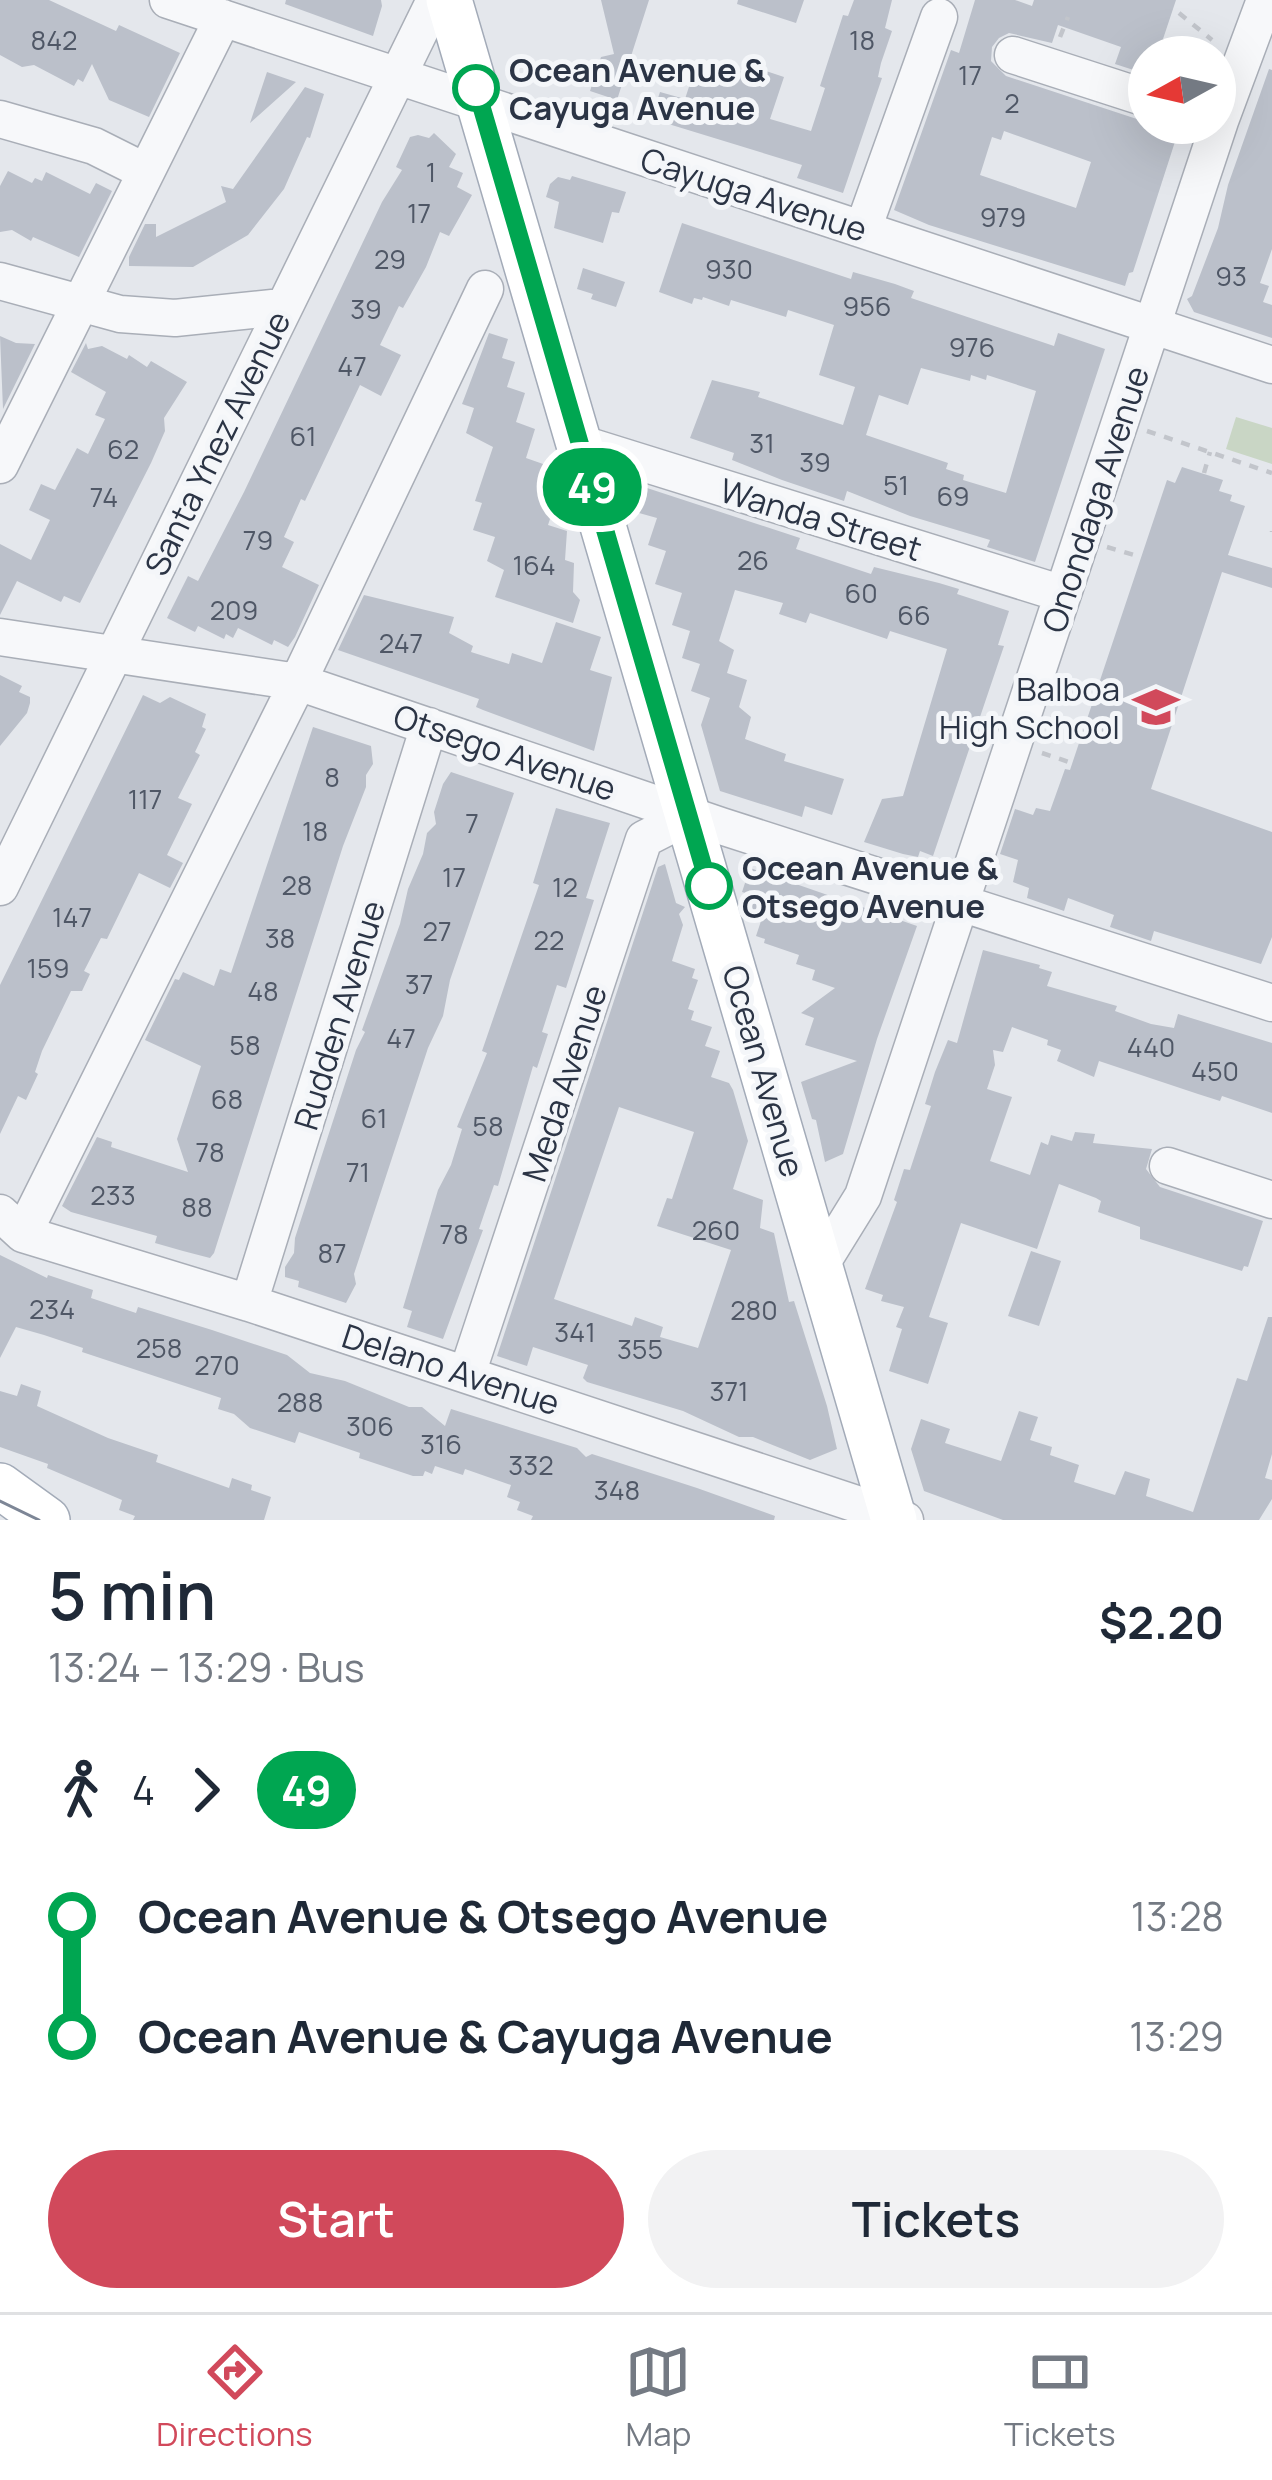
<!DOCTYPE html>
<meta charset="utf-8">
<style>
:root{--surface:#fff;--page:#f2f2f3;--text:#1f2937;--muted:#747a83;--line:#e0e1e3;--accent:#d1495b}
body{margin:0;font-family:Manrope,sans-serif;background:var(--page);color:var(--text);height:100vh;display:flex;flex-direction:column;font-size:45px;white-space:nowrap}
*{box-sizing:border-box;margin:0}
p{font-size:39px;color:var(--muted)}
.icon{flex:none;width:66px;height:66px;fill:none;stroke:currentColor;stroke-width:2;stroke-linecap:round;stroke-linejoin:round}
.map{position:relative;height:1520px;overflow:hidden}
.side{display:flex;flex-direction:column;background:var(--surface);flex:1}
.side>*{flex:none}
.badge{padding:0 24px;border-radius:39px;font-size:42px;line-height:78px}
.needle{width:78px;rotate:262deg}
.buttons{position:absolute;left:1128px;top:36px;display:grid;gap:24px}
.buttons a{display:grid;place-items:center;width:108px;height:108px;border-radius:50%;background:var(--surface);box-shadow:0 12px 48px #0002;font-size:60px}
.map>.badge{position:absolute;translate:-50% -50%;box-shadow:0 0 0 6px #fff}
.legs{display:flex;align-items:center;gap:18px;height:132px;padding:0 48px;font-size:39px}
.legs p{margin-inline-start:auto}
.overview{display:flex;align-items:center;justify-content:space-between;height:204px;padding:0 48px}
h1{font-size:66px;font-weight:600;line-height:90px}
.button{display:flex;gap:24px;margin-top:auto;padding:24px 48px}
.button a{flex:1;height:138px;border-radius:72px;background:var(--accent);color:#fff;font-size:48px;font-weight:600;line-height:138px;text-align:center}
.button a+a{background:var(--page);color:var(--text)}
ul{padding:0 48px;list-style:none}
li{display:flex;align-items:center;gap:42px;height:120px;font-size:45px}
li i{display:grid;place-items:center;width:18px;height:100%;margin:0 15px;background:currentColor}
li i::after{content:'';width:30px;height:30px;margin:-15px;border:9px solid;border-radius:50%;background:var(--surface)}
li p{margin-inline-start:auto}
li:first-child i{background:linear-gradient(#0000 50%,currentColor 0)}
li:last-child i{background:linear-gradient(currentColor 50%,#0000 0)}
.dock{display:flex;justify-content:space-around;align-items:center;height:168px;border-top:3px solid var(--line);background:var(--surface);font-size:33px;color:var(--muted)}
.dock a{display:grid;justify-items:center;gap:6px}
.dock .active{color:var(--accent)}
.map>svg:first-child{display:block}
.green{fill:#c9d6c5}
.building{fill:#bbc0ca;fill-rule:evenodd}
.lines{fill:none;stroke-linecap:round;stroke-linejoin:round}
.minor-casing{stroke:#a9aeb7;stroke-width:39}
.major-casing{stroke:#a3abb8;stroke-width:48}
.path{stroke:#c2c5cb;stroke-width:4.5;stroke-dasharray:9 9;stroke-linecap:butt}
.minor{stroke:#f7f8fa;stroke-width:36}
.major{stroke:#fff;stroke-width:45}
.tram{stroke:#7d8696;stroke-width:3}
.line-1-casing{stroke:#fff;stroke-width:27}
.line-1{stroke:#00a651;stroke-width:18}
.stop-1-dot{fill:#fff;stroke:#00a651;stroke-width:6}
.labels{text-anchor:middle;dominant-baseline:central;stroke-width:10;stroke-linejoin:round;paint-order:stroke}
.number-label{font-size:27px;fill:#4f5766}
.stop-label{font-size:33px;font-weight:bold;fill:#2b3445;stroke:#f4f6f9;text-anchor:start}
.street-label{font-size:33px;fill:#2b3445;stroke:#f4f6f9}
.poi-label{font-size:33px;fill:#2b3445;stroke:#f4f6f9;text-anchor:end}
</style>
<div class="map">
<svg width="1272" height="1520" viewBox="0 0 1272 1520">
<rect width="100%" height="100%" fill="#e4e7ec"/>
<path class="green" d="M1236,417L1272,428V464L1226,449Z"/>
<path class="building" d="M0,0H49L116,31L119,25L180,53L149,117L109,100L92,64L83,82L78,79L74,86L34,65L22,67L0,55Z
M286,0H381L382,6L373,36L285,4Z
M601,0H649L617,100L590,91L601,57L614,54Z
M738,0H804L796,23L737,4Z
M854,0H892L885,28L892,31L881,63L878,77L882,78L843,193L797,178L802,165L639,115L644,97L657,101L660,92L685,99L698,59L757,76L763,70L784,77L770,119L811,131L825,88L820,86L843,15L848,16Z
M975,0H1015L1032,6L1034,0H1176L1163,39L1205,54V57H1149V75L1115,64L1121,47L1058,25L1052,43L1009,33L999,38L992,47L991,61L1006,76L1149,123H1181L1133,272L1129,273L1125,286L929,225L894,210L951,50L959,53ZM1004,131L1091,162L1076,208L980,175L992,137L1001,140Z
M1269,69L1272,70V249L1260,283L1269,286L1263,302L1272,305V338L1194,312L1187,299L1192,296L1218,228L1228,185Z
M267,72L296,82L250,123Z
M305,87L324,94L310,138L307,137L284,189L248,235L193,267L129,266V257L145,224H156V237L226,202L221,186L233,189Z
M434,133L456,154L449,167L463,173L457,187L472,195L449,236L440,232L426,267L403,308L399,306L380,345L401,355L381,396L360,385L305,501L301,499L284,537L294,542L282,567L319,585L295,637L288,647L274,640L272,645L238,628L233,638L226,634L224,639L198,626L195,632L167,618L188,576L198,581L244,492L382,202L402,170L396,167L410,137L418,135L429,138Z
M8,171L32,183L35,178L42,181L46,172L90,194L96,183L112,191L79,257L33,237L31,241L12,230L0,232V186Z
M572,176L626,192L619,213L612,212L603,243L554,228L559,202L546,197L550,184L558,177L570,180Z
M682,223L851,279L853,272L895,284L914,291L911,298L1054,346L1058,333L1105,349L1035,562L987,547L990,540L910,516L847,491L844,501L782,480L732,460L734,453L690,438L712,380L760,392L758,397L843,425L855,387L819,375L834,325L788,310L786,317L731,300L729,306L703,297L702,300L694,298L692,304L659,292ZM921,368L970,381L971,375L986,380L987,375L1036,391L1006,493L963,480L964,475L946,469L948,463L866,435L879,395L908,405Z
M583,268L625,282L616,307L591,299L593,294L577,289Z
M489,333L508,339L502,358L515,362L507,387L525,393L516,422L535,429L526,458L546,465L537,491L557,498L548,525L567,531L565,560L574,563L573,592L580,600L573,623L495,597L504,570L487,561L495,537L473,530L482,503L475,501L493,447L466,433L474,408L462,404Z
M0,336L16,343L35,344L3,409Z
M86,343L88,349L102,346L127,359L129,355L147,367L151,361L187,382L164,418L165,431L151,463L80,603L64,596L61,602L17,581L0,615V544L31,560L50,520L29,510L41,484L55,490L77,448L88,454L105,419L95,415L106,392L71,372Z
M1182,467L1223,480L1219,491L1232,495L1230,501L1245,506L1228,555L1272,568V588L1222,572L1151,789L1272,832V937L1261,964L1154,931L1151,941L1110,927L1114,915L1068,898L1064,911L1027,898L1029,888L1013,882L1018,860L1000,854L1015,809L1033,815L1036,808L1050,811L1065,769L1070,770L1167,480L1175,483Z
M647,488L800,538L796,549L871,574L874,567L939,583L959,589L957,594L1009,611L998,645L1004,646L933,856L920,851L918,857L903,854L864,842L882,799L903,796L947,649L890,631L887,639L810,613L806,623L779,614L783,603L735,590L719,641L734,650L727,673L747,680L739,707L751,717L745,739L786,754L784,761L844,779L832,815L805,806L802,817L720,791L701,725L710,698L691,691L700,664L682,658L690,631L672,625L682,593L655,584L666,551L648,545L657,518L639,513V500Z
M364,595L454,617L449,633L473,646L471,652L509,664L512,653L542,663L556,622L601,637L590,670L612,677L594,751L483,710L476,707L479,699L338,650Z
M0,675L22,686L19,692L30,697V703L27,713L0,746Z
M143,695L160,703L170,697L206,714L202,727L206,729L195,752L200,755L178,798L192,804L167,855L183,863L170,888L139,873L107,939L101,938L84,971L90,974L82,991H71L42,1051L35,1072L38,1074L26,1100L18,1096L0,1134V985Z
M313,727L371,746L373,764L366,775V787L343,846L214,1253L210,1258L183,1251L155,1243L157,1236L71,1212L62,1206L97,1137L112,1142L111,1147L188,1172L177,1139L201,1066L145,1040L175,979L179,980L183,972L214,986L220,969L231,973Z
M451,772L514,793L450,980L443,1016L428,1048L354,1274L356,1284L346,1303L298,1287L299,1281L285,1277V1267L294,1253L295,1238L356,1050L365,1032L362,1030L400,924L408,889L423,854L427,833L436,824L434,812L443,784Z
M556,808L610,823L586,898L594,900L566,988L557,985L542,1032L548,1034L537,1068L533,1066L498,1186L494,1185L479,1229L483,1230L443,1339L407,1327L412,1311L403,1308L438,1190L451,1165L462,1129L457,1127L487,1053L482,1051L539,885L533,883Z
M665,864L676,903L685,907L679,914L683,925L672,961L695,969L692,978L698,980L688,1009L694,1011L691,1020L712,1027L705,1046L720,1051L711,1077L729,1083L733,1090L748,1141L733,1189L763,1200L760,1228L774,1233L789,1302L794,1301L827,1406L837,1449L810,1460L753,1437H739L683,1411L587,1382L583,1378L588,1365L533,1347L527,1366L497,1356L658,867ZM619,1107L694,1132L672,1199L667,1198L657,1226L731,1250L698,1348L660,1337L663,1327L635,1317L632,1326L554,1299Z
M750,868L917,926L877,1039L843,1154L825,1162L816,1120L812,1119L801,1082L857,1061L805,1045L814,1018L801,1013L835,988L812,980L815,970L796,964L799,955L764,943L765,939L756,936L762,918L749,914L755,896L742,892Z
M983,950L1040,965L1039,968L1052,972L1047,986L1117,1006L1115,1011L1151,1024L1174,1028L1178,1014L1272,1043V1113L1222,1096L1220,1101L1198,1094L1099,1061L1094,1077L1057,1061L1061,1050L1047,1045L1048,1040L1012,1027L1003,1052L993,1050L995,1065L987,1089L1012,1097L990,1161L1030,1175L1041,1142L1048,1145L1051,1135L1072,1141L1075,1132L1095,1134L1093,1143L1152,1149L1146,1169L1160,1187L1263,1221L1248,1267L1244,1266L1242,1271L1140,1239V1227L1098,1212L1101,1201L1096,1198L1059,1184L1037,1249L961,1223L929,1317L948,1323L928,1384L889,1371L902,1329L896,1327L904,1307L881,1301L883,1295L865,1289L897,1202L894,1200L904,1169L910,1170L931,1106L925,1104L935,1072L948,1040L957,1043Z
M1031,1251L1061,1261L1039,1326L1008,1316Z
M0,1255L47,1278L48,1275L93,1290L91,1298L136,1313L138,1307L212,1330L287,1355L310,1373L345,1381L409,1407H422L445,1426L451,1409L577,1448L586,1457L592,1454L697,1488L775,1516L774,1520H531L533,1516L517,1510L520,1502L507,1497L511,1485L465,1469L463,1475L435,1466L432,1474L425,1471L423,1476H413L359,1458L360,1453L299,1432L295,1443L250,1428L234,1414L218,1409L221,1398L82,1352L83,1348L44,1335L16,1327L0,1358Z
M1268,1317H1272V1454L1265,1478L1272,1480V1499L1259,1520H1003L924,1491L911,1449L921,1419L950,1429L945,1443L1001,1461L1019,1411L1038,1417L1030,1440L1052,1447L1050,1455L1079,1465L1074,1482L1115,1495L1125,1471L1150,1479L1146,1496L1193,1512L1237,1378L1247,1381Z
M21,1384L41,1391L37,1406L108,1438L158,1455L156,1462L229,1488L232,1478L252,1485L251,1490L271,1497L264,1520H133L135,1516L119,1510L122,1500L47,1468L48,1464L0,1447V1391L17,1396Z"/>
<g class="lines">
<g class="minor-casing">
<path id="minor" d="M168,0L1272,365
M1013,55L1149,99
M0,119L94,146L144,171
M863,229L939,17
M0,281L120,314L175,318L282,307
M579,443L1063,594
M0,465L223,18
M0,637L298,682L721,826L1272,1003
M0,887L435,0
M1168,1166L1272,1200
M0,1213L23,1234L249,1303L905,1520
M23,1234L298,682L485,289
M821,1264L863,1196L1220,121L1265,0
M249,1303L429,726
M467,1374L644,839L689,816"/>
</g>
<g class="major-casing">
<path id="major" d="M449,0L894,1520
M0,1486L47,1520"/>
</g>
<path class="path" d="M1179,13L1212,40
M1060,37L1068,17
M1147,431L1272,473
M1204,473L1210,452
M1272,532V531
M1107,547L1141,557
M1042,753L1072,763"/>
<use href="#minor" class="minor"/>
<use href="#major" class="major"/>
<path class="tram" d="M0,1501L39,1520"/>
</g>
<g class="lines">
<g class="line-1-casing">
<path id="line-1" d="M476,88L709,886"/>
</g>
<use href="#line-1" class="line-1"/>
</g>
<defs>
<g id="school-bare" transform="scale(3.6)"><path d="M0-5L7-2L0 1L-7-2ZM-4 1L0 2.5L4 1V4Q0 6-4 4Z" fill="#d1495b" stroke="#f4f6f9" stroke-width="2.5" paint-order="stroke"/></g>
</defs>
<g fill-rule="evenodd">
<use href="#school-bare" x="1156" y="707"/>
</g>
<g class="stop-1-dot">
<circle cx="476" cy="88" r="21"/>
<circle cx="709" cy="886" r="21"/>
</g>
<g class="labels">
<g class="number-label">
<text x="54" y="39">842</text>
<text x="862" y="39">18</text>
<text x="970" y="74">17</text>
<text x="1012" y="102">2</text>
<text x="431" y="171">1</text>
<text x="419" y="212">17</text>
<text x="1003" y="216">979</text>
<text x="390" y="258">29</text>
<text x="729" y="268">930</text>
<text x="1231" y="275">93</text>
<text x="867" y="305">956</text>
<text x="366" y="308">39</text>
<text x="972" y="346">976</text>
<text x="352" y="365">47</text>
<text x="303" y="435">61</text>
<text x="762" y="442">31</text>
<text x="123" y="448">62</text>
<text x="815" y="461">39</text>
<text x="896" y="484">51</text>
<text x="953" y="495">69</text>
<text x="104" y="496">74</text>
<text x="258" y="539">79</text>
<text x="753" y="559">26</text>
<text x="534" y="564">164</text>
<text x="861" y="592">60</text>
<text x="234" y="609">209</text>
<text x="914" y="614">66</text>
<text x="401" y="642">247</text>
<text x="332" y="776">8</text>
<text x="145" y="798">117</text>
<text x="472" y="822">7</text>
<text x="315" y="830">18</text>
<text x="454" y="876">17</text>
<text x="297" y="884">28</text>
<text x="565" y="886">12</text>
<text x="72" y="916">147</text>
<text x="437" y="930">27</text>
<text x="280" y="937">38</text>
<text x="549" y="939">22</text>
<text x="48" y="967">159</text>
<text x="419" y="983">37</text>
<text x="263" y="990">48</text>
<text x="401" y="1037">47</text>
<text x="245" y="1044">58</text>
<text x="1151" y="1046">440</text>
<text x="1215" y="1070">450</text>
<text x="227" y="1098">68</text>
<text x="374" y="1117">61</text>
<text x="488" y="1125">58</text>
<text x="210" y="1151">78</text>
<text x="358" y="1171">71</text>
<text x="113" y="1194">233</text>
<text x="197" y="1206">88</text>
<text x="716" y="1229">260</text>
<text x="454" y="1233">78</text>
<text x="332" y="1252">87</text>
<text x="52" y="1308">234</text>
<text x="754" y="1309">280</text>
<text x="575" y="1331">341</text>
<text x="159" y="1347">258</text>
<text x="640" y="1348">355</text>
<text x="217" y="1364">270</text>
<text x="729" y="1390">371</text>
<text x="300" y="1401">288</text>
<text x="370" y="1425">306</text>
<text x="441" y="1443">316</text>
<text x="531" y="1464">332</text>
<text x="617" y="1489">348</text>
</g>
<g class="stop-label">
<text x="509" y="69">Ocean Avenue &amp;<tspan x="509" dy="38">Cayuga Avenue</tspan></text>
<text x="742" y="867">Ocean Avenue &amp;<tspan x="742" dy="38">Otsego Avenue</tspan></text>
</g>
<g class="street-label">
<text transform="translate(754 194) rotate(18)">Cayuga Avenue</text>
<text transform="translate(217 443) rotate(-64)">Santa Ynez Avenue</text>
<text transform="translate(1095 499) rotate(-72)">Onondaga Avenue</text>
<text transform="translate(821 519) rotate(17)">Wanda Street</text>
<text transform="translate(505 752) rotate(19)">Otsego Avenue</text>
<text transform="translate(339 1015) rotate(-73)">Rudden Avenue</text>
<text transform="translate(764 1071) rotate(74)">Ocean Avenue</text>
<text transform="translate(564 1083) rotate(-72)">Meda Avenue</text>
<text transform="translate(451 1369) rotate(18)">Delano Avenue</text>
</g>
<g class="poi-label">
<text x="1120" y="688">Balboa<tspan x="1120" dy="38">High School</tspan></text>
</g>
</g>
</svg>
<div class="buttons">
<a><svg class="needle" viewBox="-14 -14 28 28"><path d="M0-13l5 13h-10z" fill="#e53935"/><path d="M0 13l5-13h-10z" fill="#747a83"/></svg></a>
</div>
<b class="badge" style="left:592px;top:487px;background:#00a651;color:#fff">49</b>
</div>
<section class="side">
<div class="overview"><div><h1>5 min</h1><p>13:24 – 13:29 · Bus</p></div><b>$2.20</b></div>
<div class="legs"><svg class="icon" aria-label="walk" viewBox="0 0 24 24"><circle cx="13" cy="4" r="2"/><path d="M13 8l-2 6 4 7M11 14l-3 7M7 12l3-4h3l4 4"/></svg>4<svg class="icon" aria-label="forward" viewBox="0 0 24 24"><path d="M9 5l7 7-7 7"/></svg><b class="badge" style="background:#00a651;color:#fff">49</b></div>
<ul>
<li><i style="color:#00a651"></i><b>Ocean Avenue &amp; Otsego Avenue</b><p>13:28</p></li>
<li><i style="color:#00a651"></i><b>Ocean Avenue &amp; Cayuga Avenue</b><p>13:29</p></li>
</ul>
<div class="button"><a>Start</a><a>Tickets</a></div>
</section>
<nav class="dock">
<a class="active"><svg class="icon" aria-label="directions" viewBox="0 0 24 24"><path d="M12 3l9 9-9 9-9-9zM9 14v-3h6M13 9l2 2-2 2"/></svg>Directions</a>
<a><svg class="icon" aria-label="map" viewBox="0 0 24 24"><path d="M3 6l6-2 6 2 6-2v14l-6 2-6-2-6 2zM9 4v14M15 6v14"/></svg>Map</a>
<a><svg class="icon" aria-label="tickets" viewBox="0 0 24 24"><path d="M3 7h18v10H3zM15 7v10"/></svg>Tickets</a>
</nav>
